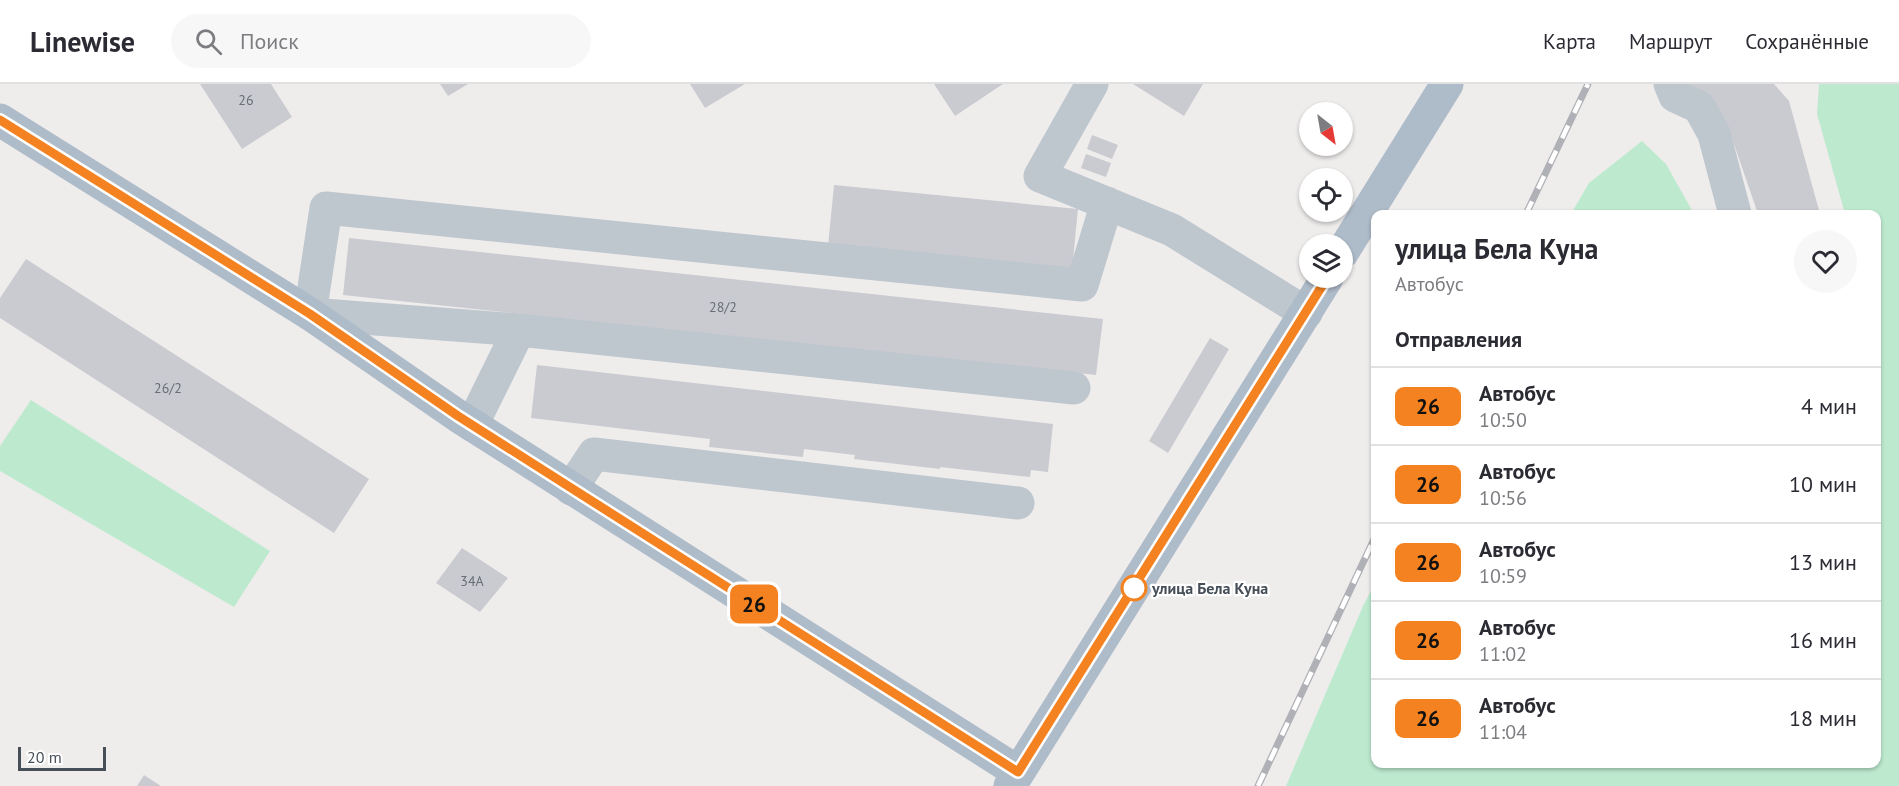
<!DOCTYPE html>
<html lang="ru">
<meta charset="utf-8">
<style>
:root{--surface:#fff;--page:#f7f7f7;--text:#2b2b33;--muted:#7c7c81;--line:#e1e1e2}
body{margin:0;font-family:"PT Sans",sans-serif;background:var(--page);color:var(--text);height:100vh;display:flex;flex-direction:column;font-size:22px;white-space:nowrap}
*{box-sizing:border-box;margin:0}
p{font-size:20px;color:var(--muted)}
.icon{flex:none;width:33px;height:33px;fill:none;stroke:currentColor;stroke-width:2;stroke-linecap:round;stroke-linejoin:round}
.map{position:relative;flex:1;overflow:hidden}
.panel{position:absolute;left:1371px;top:126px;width:510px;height:558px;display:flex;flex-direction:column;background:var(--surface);border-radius:12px;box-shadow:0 2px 4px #0004}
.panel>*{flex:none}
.badge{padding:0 12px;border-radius:9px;font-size:21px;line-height:39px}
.needle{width:39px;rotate:149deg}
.buttons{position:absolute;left:1299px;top:18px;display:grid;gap:12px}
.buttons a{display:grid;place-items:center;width:54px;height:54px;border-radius:50%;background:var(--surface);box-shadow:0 2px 4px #0004;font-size:30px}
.scale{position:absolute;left:18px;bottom:15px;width:88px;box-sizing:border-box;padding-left:6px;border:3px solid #464f58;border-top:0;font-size:16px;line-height:21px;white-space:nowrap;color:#464f58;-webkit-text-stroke:4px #fff;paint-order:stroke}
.map>.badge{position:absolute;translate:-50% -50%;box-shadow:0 0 0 3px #fff}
h2{padding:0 24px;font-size:22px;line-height:54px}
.round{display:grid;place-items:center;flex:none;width:63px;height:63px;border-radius:32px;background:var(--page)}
.overview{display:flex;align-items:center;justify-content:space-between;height:102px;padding:0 24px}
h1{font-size:28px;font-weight:700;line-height:45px}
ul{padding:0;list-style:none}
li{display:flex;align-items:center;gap:18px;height:78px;padding:0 24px;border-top:2px solid var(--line)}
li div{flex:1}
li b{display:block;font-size:22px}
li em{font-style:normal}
li .badge{min-width:66px;font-weight:700;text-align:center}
header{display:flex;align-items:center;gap:36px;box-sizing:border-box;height:84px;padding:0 30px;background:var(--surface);border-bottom:2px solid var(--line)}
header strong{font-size:28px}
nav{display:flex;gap:33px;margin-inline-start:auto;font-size:21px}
.search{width:420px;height:54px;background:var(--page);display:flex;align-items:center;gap:15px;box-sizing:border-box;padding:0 21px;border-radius:33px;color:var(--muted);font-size:22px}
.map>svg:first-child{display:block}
.green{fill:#bdeacf}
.building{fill:#cacbd1}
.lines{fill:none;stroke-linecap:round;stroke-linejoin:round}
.minor{stroke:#bec6ce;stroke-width:33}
.major{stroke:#aebbc9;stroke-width:33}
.rail-casing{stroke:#afb1b6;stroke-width:7}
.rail{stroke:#fff;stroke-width:4.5;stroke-dasharray:14;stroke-linecap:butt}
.line-casing{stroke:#fff;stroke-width:14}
.line{stroke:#f58220;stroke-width:9}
.stop-dot{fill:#fff;stroke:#f58220;stroke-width:3}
.labels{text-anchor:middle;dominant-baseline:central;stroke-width:4.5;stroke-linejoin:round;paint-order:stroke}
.number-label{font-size:14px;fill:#676e76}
.stop-label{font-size:16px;font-weight:bold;fill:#464f58;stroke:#fff;text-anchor:start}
</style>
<header>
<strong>Linewise</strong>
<div class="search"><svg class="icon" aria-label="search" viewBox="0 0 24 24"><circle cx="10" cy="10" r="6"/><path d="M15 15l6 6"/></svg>Поиск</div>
<nav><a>Карта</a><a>Маршрут</a><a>Сохранённые</a></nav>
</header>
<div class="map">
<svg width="1899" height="702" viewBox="0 0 1899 702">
<rect width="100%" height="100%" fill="#efecec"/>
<path class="green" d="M1819,0H1899V702H1286L1363,522L1375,499L1376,680H1876V130H1845L1817,30Z
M1642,57L1666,80L1694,130H1571L1589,99Z
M31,316L270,467L234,523L0,387V362Z"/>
<path class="building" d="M200,0H271L292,33L242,65Z
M440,0H468L448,12Z
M690,0H745L705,24Z
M934,0H1003L955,32Z
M1133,0H1203L1184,32Z
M1688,0H1774L1789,17L1820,130H1758L1727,40Z
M1092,51L1118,61L1112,75L1087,65Z
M1086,70L1111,79L1106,93L1081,84Z
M834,101L1078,125L1072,186L828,162Z
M349,154L1103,235L1096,291L343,211Z
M26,175L369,395L334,449L0,234V214Z
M1210,254L1229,265L1168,369L1149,357Z
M537,281L1053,340L1048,388L1031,386L1030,393L940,383V385L854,375L855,371L804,365L803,373L709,363L710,355L531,334Z
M462,464L508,494L480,528L436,499Z
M144,691L161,702H137Z"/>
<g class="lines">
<path class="minor" d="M1092,0L1040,92L1172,146L1306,229
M1670,0L1675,12L1699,23L1714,50L1735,130
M1074,304L519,246L310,230L326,124L1082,201L1107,119
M472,341L519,246
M571,405L594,370L1018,419"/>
<path class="major" d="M0,36L310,230L458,332L1018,688
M1342,169L1447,0
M1010,702L1327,194"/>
<g class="rail-casing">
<path id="rail" d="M1526,130L1588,0
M1258,702L1376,451"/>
</g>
<use href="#rail" class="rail"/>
</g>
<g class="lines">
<g class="line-casing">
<path id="line" d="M0,36L310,230L458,332L1018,688L1327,194"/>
</g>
<use href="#line" class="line"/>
</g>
<circle class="stop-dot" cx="1134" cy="504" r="12"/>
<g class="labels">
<g class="number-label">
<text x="246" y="16">26</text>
<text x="723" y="223">28/2</text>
<text x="168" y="304">26/2</text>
<text x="472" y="497">34А</text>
</g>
<g class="stop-label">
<text x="1152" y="504">улица Бела Куна</text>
</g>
</g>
</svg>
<div class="buttons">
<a><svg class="needle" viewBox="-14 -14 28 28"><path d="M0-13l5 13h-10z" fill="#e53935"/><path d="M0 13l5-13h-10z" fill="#7c7c81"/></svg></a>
<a><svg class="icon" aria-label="locate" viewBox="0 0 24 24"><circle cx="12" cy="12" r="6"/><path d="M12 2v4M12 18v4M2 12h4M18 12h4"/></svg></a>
<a><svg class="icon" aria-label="layers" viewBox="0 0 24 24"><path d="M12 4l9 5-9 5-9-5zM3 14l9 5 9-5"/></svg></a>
</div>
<div class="scale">20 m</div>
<b class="badge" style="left:754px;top:520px;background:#f58220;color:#111">26</b>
<section class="panel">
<div class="overview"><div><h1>улица Бела Куна</h1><p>Автобус</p></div><a class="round"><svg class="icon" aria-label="heart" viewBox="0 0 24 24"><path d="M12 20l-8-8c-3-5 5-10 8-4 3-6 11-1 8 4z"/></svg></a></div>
<h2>Отправления</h2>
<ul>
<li><span class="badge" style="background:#f58220;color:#111">26</span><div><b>Автобус</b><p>10:50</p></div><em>4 мин</em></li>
<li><span class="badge" style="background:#f58220;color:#111">26</span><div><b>Автобус</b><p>10:56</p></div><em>10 мин</em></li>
<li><span class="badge" style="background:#f58220;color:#111">26</span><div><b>Автобус</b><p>10:59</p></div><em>13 мин</em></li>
<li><span class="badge" style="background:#f58220;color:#111">26</span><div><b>Автобус</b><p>11:02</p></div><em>16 мин</em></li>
<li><span class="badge" style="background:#f58220;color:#111">26</span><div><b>Автобус</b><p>11:04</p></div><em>18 мин</em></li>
</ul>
</section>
</div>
